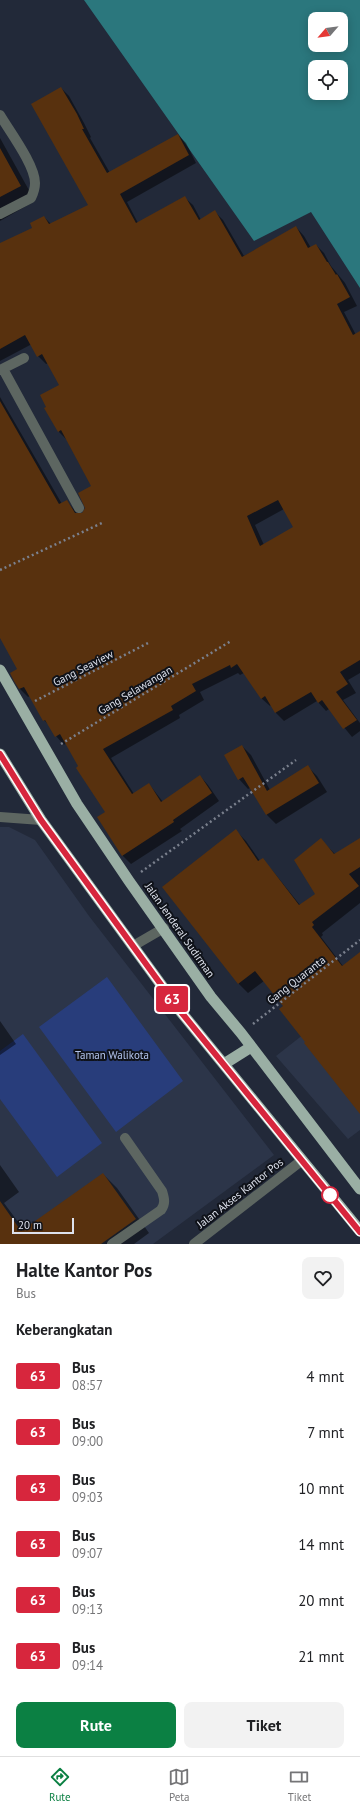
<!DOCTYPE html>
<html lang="id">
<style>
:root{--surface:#fff;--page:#f2f2f2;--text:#202124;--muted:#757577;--line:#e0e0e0;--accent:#0b8043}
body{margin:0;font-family:"PT Sans",sans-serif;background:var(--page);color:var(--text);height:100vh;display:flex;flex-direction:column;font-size:15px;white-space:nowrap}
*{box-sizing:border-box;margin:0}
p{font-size:13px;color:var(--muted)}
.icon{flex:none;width:22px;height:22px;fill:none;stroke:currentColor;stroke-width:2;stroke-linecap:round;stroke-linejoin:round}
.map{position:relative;height:1244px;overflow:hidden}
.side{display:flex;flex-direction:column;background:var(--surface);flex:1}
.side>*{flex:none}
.badge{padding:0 8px;border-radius:3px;font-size:14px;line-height:26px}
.needle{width:26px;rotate:242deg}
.buttons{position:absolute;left:308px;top:12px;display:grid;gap:8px}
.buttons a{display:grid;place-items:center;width:40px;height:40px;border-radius:8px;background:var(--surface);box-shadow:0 2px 10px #0003;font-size:20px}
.scale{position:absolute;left:12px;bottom:10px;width:62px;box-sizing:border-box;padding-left:4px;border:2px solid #dee2ed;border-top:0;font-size:11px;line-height:14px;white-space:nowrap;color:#dee2ed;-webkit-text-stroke:3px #0f1219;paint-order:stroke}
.map>.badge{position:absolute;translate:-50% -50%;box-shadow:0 0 0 2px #fff}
h2{padding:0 16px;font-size:15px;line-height:36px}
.round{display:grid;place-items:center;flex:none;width:42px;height:42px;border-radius:8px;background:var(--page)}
.overview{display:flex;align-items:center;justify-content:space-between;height:68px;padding:0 16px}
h1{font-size:19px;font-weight:700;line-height:30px}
.cta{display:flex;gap:8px;margin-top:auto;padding:8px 16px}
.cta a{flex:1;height:46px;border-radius:8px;background:var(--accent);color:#fff;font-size:16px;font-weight:700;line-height:46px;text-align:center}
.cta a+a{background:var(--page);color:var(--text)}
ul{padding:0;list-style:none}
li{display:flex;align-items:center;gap:12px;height:56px;padding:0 16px}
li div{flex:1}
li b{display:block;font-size:15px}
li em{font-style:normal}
li .badge{min-width:44px;font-weight:700;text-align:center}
.dock{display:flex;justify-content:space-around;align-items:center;height:56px;border-top:1px solid var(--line);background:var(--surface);font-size:11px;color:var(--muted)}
.dock a{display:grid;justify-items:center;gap:2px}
.dock .current{color:var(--accent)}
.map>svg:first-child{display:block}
.built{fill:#2c3549}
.green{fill:#283d7b}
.water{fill:#2b777d;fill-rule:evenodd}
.shadow{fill:#0007;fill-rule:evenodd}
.building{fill:#58310e;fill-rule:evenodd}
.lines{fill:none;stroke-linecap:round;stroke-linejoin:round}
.path{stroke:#7b818e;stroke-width:2.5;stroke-dasharray:2 3;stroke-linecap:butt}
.service{stroke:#5d6661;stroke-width:10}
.minor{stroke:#5d6661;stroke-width:10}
.tertiary{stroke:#5d6661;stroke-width:10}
.trunk{stroke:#9aafa4;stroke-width:11}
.line-casing{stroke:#fff;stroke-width:9}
.line{stroke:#d7263d;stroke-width:6}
.stop-dot{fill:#fff;stroke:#d7263d;stroke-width:2}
.labels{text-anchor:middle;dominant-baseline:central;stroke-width:4;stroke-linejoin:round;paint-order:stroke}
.street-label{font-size:11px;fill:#dee2ed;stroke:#0f1219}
.park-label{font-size:11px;fill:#b3c4ed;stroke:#0f1219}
</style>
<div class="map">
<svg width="360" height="1244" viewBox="0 0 360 1244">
<rect width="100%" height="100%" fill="#222939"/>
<path class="built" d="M0,827H9L35,840L89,916L274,1155L153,1244H0Z
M360,990V1130L348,1139L276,1056Z"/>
<path class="green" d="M107,977L183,1081L116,1132L39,1027Z
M23,1034L102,1143L57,1177L0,1099V1051Z"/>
<path class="water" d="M84,0H360V288L311,212L254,241ZM315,19H341V45H315ZM315,67H341V93H315Z"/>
<path class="shadow" d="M61,88L69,96L84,123L91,137L90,138L110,173L178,135L186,143L196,163L127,202L138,223L184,197L193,205L201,220L215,212L223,220L244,256L296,227L304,236L311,248L316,245L324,253L331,266L345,283L357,306L344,312L356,335L360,333V673L348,680L356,693L343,700L360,723V731L352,737L329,709L326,711L317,701L284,721L276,713L271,705L270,706L261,698L244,673L240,675L238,673L200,692L204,700L179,715L180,718L111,758L134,794L149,784L163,802L200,776L208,785L219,801L180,829L182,831L131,864L123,856L98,817L106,812L66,743L64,745L56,736L51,727L44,720L30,696L28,697L20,689L11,673L18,669L0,636V397L62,504L67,501L78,515H82L87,508L92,487L67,440L59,432L61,385L49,363L46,364L38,356L32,344L0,361V244L34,228L44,217L51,224L89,206ZM284,509L295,528L264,545L255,525Z
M0,138L35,201L0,221Z
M242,746L251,755L270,790L308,767L317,776L327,792L276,824L267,815L250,788L248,789L239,779Z
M236,831L246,841L260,861L262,860L272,870L300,905L316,894L321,840L335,854L360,839V903L322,933L323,935L321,937L343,966L360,953V1112L306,1042L284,1006L264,981L248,993L238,983Z
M0,1021L16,1044L0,1055Z
M0,1165L19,1192L4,1203L24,1230L103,1174L117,1188L149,1233L134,1244H0Z"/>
<path class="building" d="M61,87L77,114L84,129H82L107,173L178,134L189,155L120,194L136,223L185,196L199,220L215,210L242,257L296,226L308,248L316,244L327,262H328L336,275L337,274L350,297L337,304L353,335L360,331V660L340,672L348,684L336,692L357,720L343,729L322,700L318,703L311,692L275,713L265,696L261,699L237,664L231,668L230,665L192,684L196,691L171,706L173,710L103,749L132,794L149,783L161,802L200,775L212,793L173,820L174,822L122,856L97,817L105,812L76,768L78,766L60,734L55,737L45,720L43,721L24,687L19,689L14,681L10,673L17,669L0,638V401L59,504L67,500L75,513H82L85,508L78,493L91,486L61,430L58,432L44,408L46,407L40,395L59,385L42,354L37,357L25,335L0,349V243L32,228L30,223L44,216L49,224L88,205L31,104ZM278,500L293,527L260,546L247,516Z
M0,148L21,186L0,197Z
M242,745L267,791L308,765L319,783L266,815L243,777L238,780L224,755Z
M236,829L258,861L263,858L299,905L315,894L294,860L321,838L334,854L360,838V867L349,874L359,886L312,922L314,925L312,927L342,966L360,952V1114L304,1043L305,1042L279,1009L283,1006L255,971L238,984L162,887Z
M103,1173L136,1219L101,1244H0V1201L21,1231Z"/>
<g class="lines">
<path class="path" d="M0,570L102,523
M35,701L150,642
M61,744L231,641
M141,872L296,760
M253,1024L360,940"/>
<path class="service" d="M0,115C10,132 35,165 35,183C35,188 33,194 31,198L0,214
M3,369L79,508
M0,370L24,358
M133,946L164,928
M112,1244L161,1210C166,1203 164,1198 162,1191L125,1138"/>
<path class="minor" d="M194,1244L301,1161"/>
<path class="tertiary" d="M0,817L41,820"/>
<path class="trunk" d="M0,670L77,804L129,881L211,997L241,1033L360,1189
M0,754L41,820L181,1012L360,1231
M224,1064L251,1047"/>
</g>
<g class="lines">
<g class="line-casing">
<path id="line" d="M0,754L41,820L181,1012L360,1232"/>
</g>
<use href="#line" class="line"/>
</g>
<circle class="stop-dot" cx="330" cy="1195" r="8"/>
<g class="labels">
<g class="street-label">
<text transform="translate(83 668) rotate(-27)">Gang Seaview</text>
<text transform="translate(135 690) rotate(-31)">Gang Selawangan</text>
<text transform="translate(180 930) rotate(55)">Jalan Jenderal Sudirman</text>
<text transform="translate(296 980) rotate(-38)">Gang Quaranta</text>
<text transform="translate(240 1193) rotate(-38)">Jalan Akses Kantor Pos</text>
</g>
<g class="park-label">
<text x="112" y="1055">Taman Walikota</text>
</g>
</g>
</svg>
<div class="buttons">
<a><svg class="needle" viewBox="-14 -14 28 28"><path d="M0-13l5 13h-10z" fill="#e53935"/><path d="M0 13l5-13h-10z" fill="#757577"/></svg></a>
<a><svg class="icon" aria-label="locate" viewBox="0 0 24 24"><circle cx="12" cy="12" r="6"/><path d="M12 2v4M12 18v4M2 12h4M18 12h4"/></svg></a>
</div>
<div class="scale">20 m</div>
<b class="badge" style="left:172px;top:999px;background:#d7263d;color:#fff">63</b>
</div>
<section class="side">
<div class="overview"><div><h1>Halte Kantor Pos</h1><p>Bus</p></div><a class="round"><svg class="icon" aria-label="heart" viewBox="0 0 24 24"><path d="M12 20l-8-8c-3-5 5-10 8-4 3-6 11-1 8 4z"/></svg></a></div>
<h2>Keberangkatan</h2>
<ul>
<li><span class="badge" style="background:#d7263d;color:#fff">63</span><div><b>Bus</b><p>08:57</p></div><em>4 mnt</em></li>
<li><span class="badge" style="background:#d7263d;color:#fff">63</span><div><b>Bus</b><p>09:00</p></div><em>7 mnt</em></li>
<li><span class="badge" style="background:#d7263d;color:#fff">63</span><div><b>Bus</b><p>09:03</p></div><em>10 mnt</em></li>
<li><span class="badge" style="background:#d7263d;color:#fff">63</span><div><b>Bus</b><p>09:07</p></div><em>14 mnt</em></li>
<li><span class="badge" style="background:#d7263d;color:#fff">63</span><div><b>Bus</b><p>09:13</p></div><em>20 mnt</em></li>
<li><span class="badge" style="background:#d7263d;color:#fff">63</span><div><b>Bus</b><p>09:14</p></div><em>21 mnt</em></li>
</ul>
<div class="cta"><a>Rute</a><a>Tiket</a></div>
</section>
<nav class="dock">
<a class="current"><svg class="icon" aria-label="directions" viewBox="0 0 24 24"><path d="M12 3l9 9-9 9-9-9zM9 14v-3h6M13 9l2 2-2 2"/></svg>Rute</a>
<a><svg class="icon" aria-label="map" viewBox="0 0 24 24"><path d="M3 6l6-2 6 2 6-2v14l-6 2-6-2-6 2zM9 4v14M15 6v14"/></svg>Peta</a>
<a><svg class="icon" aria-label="tickets" viewBox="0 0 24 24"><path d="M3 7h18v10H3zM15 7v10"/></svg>Tiket</a>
</nav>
